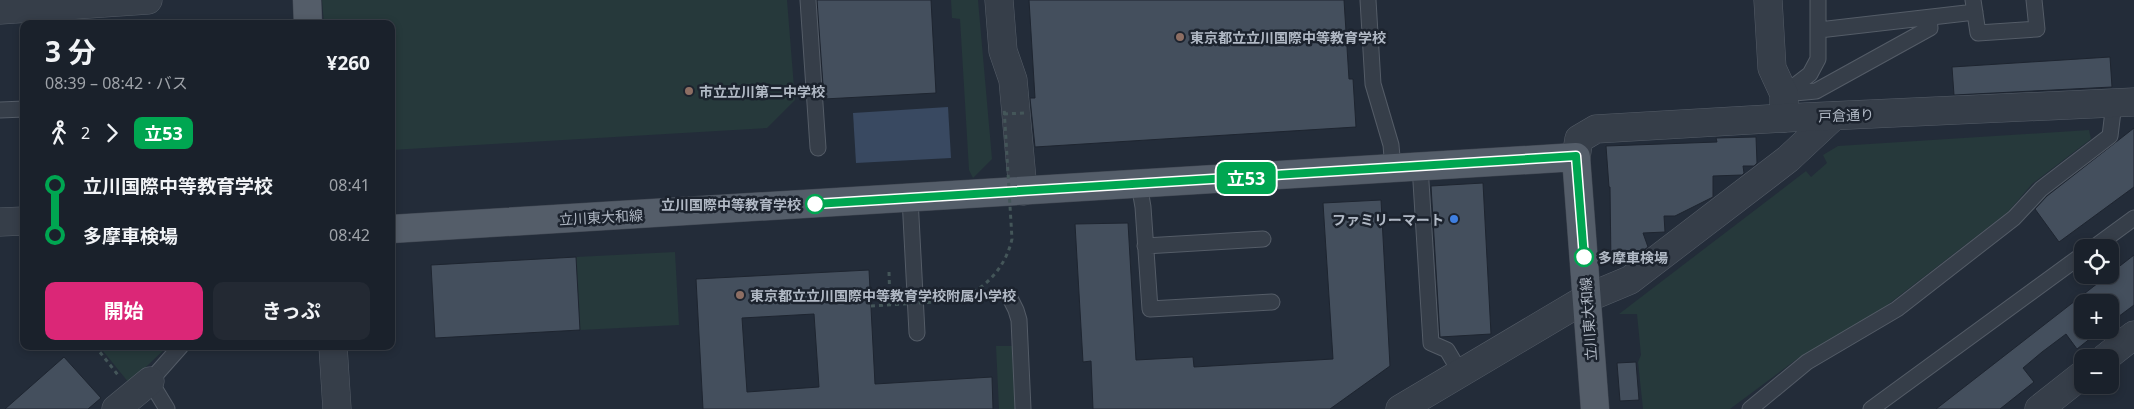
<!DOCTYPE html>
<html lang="ja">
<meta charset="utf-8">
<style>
:root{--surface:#1a212b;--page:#232933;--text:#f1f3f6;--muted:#9fa3a9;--line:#383e47;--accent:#db2777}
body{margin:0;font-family:"Noto Sans","Noto Sans JP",sans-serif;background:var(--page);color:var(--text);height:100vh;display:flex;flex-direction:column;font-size:19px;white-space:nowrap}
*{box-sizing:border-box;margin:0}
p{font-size:16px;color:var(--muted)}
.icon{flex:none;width:28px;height:28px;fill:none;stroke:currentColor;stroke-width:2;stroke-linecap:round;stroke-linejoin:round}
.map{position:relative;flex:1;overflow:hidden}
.details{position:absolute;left:20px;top:20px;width:375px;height:330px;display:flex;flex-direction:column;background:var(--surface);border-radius:10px;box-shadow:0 2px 8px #0003,0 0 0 1px var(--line)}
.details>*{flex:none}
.badge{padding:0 10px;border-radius:8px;font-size:18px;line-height:32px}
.controls{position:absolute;left:2074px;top:239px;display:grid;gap:10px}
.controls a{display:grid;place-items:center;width:45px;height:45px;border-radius:10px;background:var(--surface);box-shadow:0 2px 8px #0003,0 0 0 1px var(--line);font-size:25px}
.map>.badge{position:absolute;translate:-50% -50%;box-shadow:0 0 0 2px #fff}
.legs{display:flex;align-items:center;gap:8px;height:55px;padding:0 25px;font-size:16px}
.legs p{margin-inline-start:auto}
.overview{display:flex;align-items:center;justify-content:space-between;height:85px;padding:0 25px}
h1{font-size:28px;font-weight:700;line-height:38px}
.primary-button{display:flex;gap:10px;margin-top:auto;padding:10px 25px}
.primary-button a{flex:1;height:58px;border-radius:10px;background:var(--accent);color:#fff;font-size:20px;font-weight:700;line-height:58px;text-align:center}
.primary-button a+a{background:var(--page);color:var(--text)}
ul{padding:0 25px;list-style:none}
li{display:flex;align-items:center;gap:18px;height:50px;font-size:19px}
li i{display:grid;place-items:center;width:8px;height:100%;margin:0 6px;background:currentColor}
li i::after{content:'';width:12px;height:12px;margin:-6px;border:4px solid;border-radius:50%;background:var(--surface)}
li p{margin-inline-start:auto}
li:first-child i{background:linear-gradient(#0000 50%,currentColor 0)}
li:last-child i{background:linear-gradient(currentColor 50%,#0000 0)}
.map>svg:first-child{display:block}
.green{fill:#26393b}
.water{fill:#394961}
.building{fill:#444f5d;stroke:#1e2530;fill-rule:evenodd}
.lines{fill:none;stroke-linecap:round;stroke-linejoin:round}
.service-casing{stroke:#545c67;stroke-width:17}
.minor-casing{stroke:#545c67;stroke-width:29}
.tertiary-casing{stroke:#545c67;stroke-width:29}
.primary-casing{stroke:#404752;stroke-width:29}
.path{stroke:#445659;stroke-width:3;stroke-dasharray:4 4;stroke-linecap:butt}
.service{stroke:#363e49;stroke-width:15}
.minor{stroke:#363e49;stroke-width:28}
.tertiary{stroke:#363e49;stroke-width:28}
.primary{stroke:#545d69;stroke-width:28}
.path-bridge{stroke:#445659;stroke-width:3;stroke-dasharray:4 4;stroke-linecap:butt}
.line-1-casing{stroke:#fff;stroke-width:11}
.line-1{stroke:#00a651;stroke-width:8}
.education-dot{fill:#8d6e63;stroke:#1c232e;stroke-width:2}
.stop-1-dot{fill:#fff;stroke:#00a651;stroke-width:2.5}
.shop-dot{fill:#3f7fe0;stroke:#1c232e;stroke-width:2}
.labels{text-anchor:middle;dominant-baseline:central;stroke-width:5;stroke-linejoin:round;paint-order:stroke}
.poi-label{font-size:14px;font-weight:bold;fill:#b1b9c5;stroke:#1c232e;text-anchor:start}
.street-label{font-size:14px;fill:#b1b9c5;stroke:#1c232e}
.stop-label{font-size:14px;font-weight:bold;fill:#b1b9c5;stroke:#1c232e;text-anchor:end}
</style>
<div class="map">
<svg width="2134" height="409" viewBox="0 0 2134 409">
<rect width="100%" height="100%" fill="#232c39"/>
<path class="green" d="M322,0H787L795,100L767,128L391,150V24H324Z
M951,0H978L992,159L973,178L969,170L960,19L952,18Z
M2089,130L2091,139L2032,184L2008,212L1873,316L1797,359L1730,409H1643L1638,362L1641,355L1637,314H1619L1806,171L1811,177L1827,163L1823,155L1838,146Z
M675,252L679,325L580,330L576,257Z
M99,346H168L129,383Z
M996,346H1012L1015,409H999Z"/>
<path class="water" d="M948,107L951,158L856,163L853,113Z"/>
<path class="building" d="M817,0H931L936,93L824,99Z
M1029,0H1344L1349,79H1353L1356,127L1035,147L1030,98H1035Z
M2110,57L2112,87L1954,95L1952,67Z
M2134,128V187L2059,242L2035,209L2047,196Z
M1756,137L1757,163L1754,166H1743L1744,173L1742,175L1713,176V197L1675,216H1664L1665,232L1643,233L1648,247L1625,264L1611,265L1610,187H1609L1606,146L1717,142L1716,138Z
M1483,183L1491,334L1440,337L1431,186Z
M1381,200L1390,366L1330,409H1093L1091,361L1083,362L1075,224L1128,223L1136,360L1193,357L1194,367L1333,359L1323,203Z
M2134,255V305L2110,323V302H2082V330H2101L2077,349L2066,334L2042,352L2023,368L2034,382L2000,409H1936Z
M576,257L580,330L435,338L431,265Z
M869,270L875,384L992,377L993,409H703L696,279ZM814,314L819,387L747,392L742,318Z
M64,357L101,398L88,409H5Z
M1636,362L1639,400L1620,401L1617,363Z"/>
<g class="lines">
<g class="service-casing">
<path id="service" d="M808,0L818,148
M1368,0L1373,84L1391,145L1393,169
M1973,0L1978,33L2037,29L2034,0
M1819,30L1975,12
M1784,94L1816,91L1930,28L1929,18
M1784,94L1810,74L1818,59V0
M0,110L24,109
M1420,166L1431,343L1447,350L1460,372
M1139,184L1143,207L1150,309L1272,302
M910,198L917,333
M1145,246L1263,239
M2093,248L2134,218
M1011,300L1016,310L1019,320L1023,409
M167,409L150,381L181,346
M1750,409L1807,362L1897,309L2014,218L2041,189L2110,136L2114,103
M1871,409L2082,255"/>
</g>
<g class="minor-casing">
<path id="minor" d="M999,0L1003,51L1013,80L1023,191
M1768,0L1772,68L1784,94V118
M0,10L148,0
M0,222L24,221
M333,346L337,409
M2105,358L2134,335
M116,409L150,381
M1400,409L1587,298L1630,280L1788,159L1834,116
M2039,409L2082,375"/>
</g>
<g class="tertiary-casing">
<path id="tertiary" d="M1576,157L1579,139L1596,129L1784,118L2134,102"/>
</g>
<g class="primary-casing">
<path id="primary" d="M307,0L308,24
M391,229L1576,157L1595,409"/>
</g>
<path class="path" d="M889,272L890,305
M95,346L118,375"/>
<use href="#service" class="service"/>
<use href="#minor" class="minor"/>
<use href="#tertiary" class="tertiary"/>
<use href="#primary" class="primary"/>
<path class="path-bridge" d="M1004,114L1025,113
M871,306L951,301C982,293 1005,270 1012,239L1004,107"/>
</g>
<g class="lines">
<g class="line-1-casing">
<path id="line-1" d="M815,204L1576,156L1584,257"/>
</g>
<use href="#line-1" class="line-1"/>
</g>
<g class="education-dot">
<circle cx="1180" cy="37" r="5"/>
<circle cx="689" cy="91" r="5"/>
<circle cx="740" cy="295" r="5"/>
</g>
<g class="stop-1-dot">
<circle cx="815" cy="204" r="9"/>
<circle cx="1584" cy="257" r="9"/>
</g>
<circle class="shop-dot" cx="1454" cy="219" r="5"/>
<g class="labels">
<g class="poi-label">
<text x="1190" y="37">東京都立立川国際中等教育学校</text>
<text x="699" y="91">市立立川第二中学校</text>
<text x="1444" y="219" text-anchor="end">ファミリーマート</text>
<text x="750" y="295">東京都立立川国際中等教育学校附属小学校</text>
</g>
<g class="street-label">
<text transform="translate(1846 115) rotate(-2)">戸倉通り</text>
<text transform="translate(601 217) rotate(-3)">立川東大和線</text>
<text transform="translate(1588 319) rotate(-94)">立川東大和線</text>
</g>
<g class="stop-label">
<text x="801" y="204">立川国際中等教育学校</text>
<text x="1598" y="257" text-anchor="start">多摩車検場</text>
</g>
</g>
</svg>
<div class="controls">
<a><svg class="icon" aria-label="locate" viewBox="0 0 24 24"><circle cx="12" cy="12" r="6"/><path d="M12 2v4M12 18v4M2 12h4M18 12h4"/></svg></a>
<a>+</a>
<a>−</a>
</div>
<b class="badge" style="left:1246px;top:178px;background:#00a651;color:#fff">立53</b>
<section class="details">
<div class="overview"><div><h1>3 分</h1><p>08:39 – 08:42 · バス</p></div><b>¥260</b></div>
<div class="legs"><svg class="icon" aria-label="walk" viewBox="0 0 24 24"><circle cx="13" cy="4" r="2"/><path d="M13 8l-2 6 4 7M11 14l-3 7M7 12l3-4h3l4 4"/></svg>2<svg class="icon" aria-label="forward" viewBox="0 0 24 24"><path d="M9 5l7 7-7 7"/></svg><b class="badge" style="background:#00a651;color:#fff">立53</b></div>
<ul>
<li><i style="color:#00a651"></i><b>立川国際中等教育学校</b><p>08:41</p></li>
<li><i style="color:#00a651"></i><b>多摩車検場</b><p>08:42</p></li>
</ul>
<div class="primary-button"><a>開始</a><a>きっぷ</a></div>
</section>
</div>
